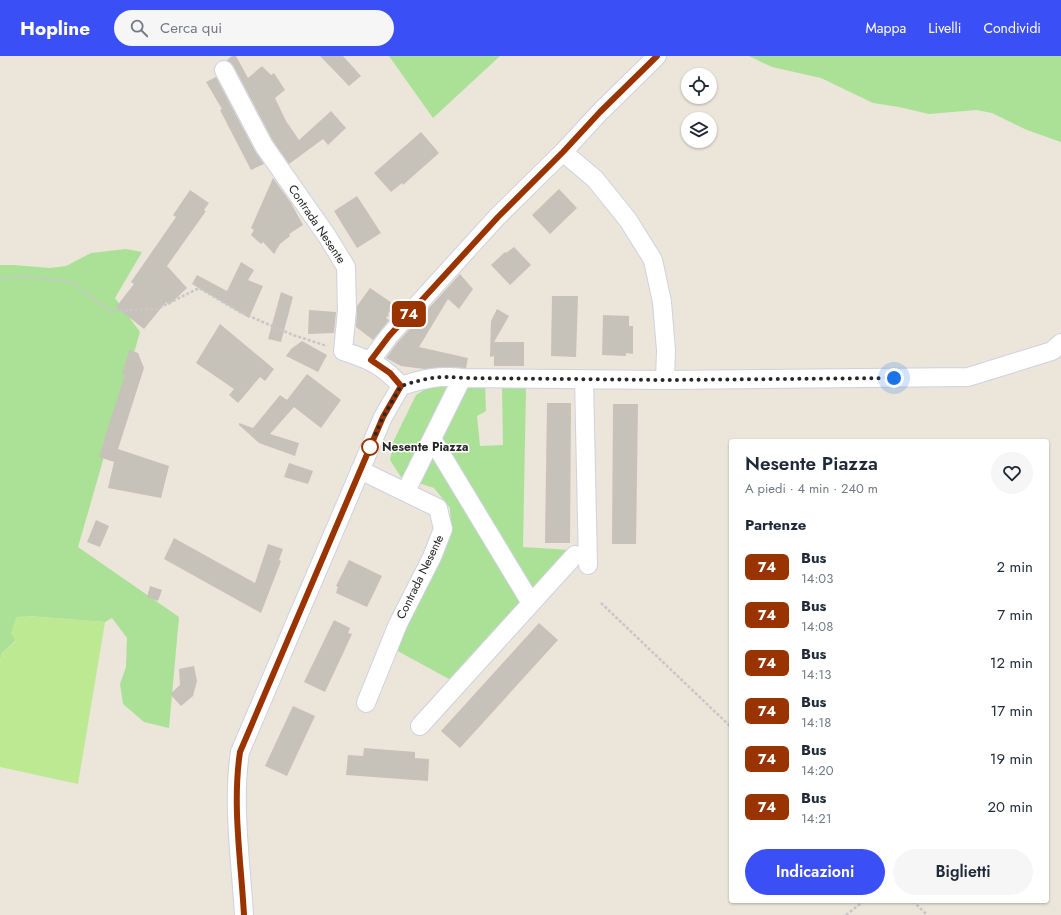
<!DOCTYPE html>
<html lang="it">
<meta charset="utf-8">
<style>
:root{--surface:#fff;--page:#f6f6f7;--text:#1f2937;--muted:#747a83;--accent:#3b4ff7}
body{margin:0;font-family:Jost,sans-serif;background:var(--page);color:var(--text);height:100vh;display:flex;flex-direction:column;font-size:15px;white-space:nowrap}
*{box-sizing:border-box;margin:0}
p{font-size:13px;color:var(--muted)}
.icon{flex:none;width:22px;height:22px;fill:none;stroke:currentColor;stroke-width:2;stroke-linecap:round;stroke-linejoin:round}
.map{position:relative;flex:1;overflow:hidden}
.sheet{position:absolute;left:729px;top:383px;width:320px;height:464px;display:flex;flex-direction:column;background:var(--surface);border-radius:4px;box-shadow:0 1px 3px #0004}
.sheet>*{flex:none}
.badge{padding:0 8px;border-radius:6px;font-size:14px;line-height:26px}
.tools{position:absolute;left:681px;top:12px;display:grid;gap:8px}
.tools a{display:grid;place-items:center;width:36px;height:36px;border-radius:50%;background:var(--surface);box-shadow:0 1px 3px #0004;font-size:20px}
.you{position:absolute;width:20px;height:20px;margin:-10px;border:3px solid #fff;border-radius:50%;background:#1a73e8;box-shadow:0 0 0 6px #1a73e833}
.map>.badge{position:absolute;translate:-50% -50%;box-shadow:0 0 0 2px #fff}
h2{padding:0 16px;font-size:15px;line-height:36px}
.round{display:grid;place-items:center;flex:none;width:42px;height:42px;border-radius:21px;background:var(--page)}
.overview{display:flex;align-items:center;justify-content:space-between;height:68px;padding:0 16px}
h1{font-size:19px;font-weight:600;line-height:30px}
.cta{display:flex;gap:8px;margin-top:auto;padding:8px 16px}
.cta a{flex:1;height:46px;border-radius:24px;background:var(--accent);color:#fff;font-size:16px;font-weight:600;line-height:46px;text-align:center}
.cta a+a{background:var(--page);color:var(--text)}
ul{padding:0;list-style:none}
li{display:flex;align-items:center;gap:12px;height:48px;padding:0 16px}
li div{flex:1}
li b{display:block;font-size:15px}
li em{font-style:normal}
li .badge{min-width:44px;font-weight:700;text-align:center}
header{display:flex;align-items:center;gap:24px;box-sizing:border-box;height:56px;padding:0 20px;background:var(--accent);color:#fff}
header strong{font-size:19px}
nav{display:flex;gap:22px;margin-inline-start:auto;font-size:14px}
.search{width:280px;height:36px;background:var(--page);display:flex;align-items:center;gap:10px;box-sizing:border-box;padding:0 14px;border-radius:22px;color:var(--muted);font-size:15px}
.map>svg:first-child{display:block}
.green{fill:#aae197}
.pitch{fill:#bde992}
.building{fill:#c6c2ba}
.lines{fill:none;stroke-linecap:round;stroke-linejoin:round}
.minor-casing{stroke:#cfd1e1;stroke-width:20}
.path{stroke:#c7c7c7;stroke-width:2.5;stroke-dasharray:3 2;stroke-linecap:butt}
.minor{stroke:#fff;stroke-width:18}
.line-casing{stroke:#fff;stroke-width:9}
.line{stroke:#930;stroke-width:6}
.walk{stroke:#282828;stroke-width:4;stroke-dasharray:0 7.2}
.stop-dot{fill:#fff;stroke:#930;stroke-width:2}
.labels{text-anchor:middle;dominant-baseline:central;stroke-width:3;stroke-linejoin:round;paint-order:stroke}
.street-label{font-size:12px;fill:#282828;stroke:#fff}
.stop-label{font-size:12px;font-weight:bold;fill:#282828;stroke:#fff;text-anchor:start}
</style>
<header>
<strong>Hopline</strong>
<div class="search"><svg class="icon" aria-label="search" viewBox="0 0 24 24"><circle cx="10" cy="10" r="6"/><path d="M15 15l6 6"/></svg>Cerca qui</div>
<nav><a>Mappa</a><a>Livelli</a><a>Condividi</a></nav>
</header>
<div class="map">
<svg width="1061" height="859" viewBox="0 0 1061 859">
<rect width="100%" height="100%" fill="#ebe5da"/>
<path class="green" d="M389,0H500L433,62Z
M749,0H1061V86L1027,74L992,57L976,54L929,58L899,51L873,47L821,22L772,11Z
M126,193L142,196L115,242L140,276L78,491L179,561L169,672L144,666L123,648L120,628L126,611L127,582L112,562L105,566L27,560L16,584L2,597L0,605V209H14L50,212L66,210L91,197Z
M485,328L486,355L477,360L480,390L503,389L502,331L526,332L523,491L570,494L449,623L394,593L451,470L450,452L434,432L401,421L390,404L394,384L416,339L429,331Z"/>
<path class="pitch" d="M27,560L105,566L78,728L0,711V605L2,597L16,585L11,577L16,561Z"/>
<path class="building" d="M232,0H236L248,22L262,10L271,19L274,17L285,34L275,42L286,65L299,84L331,55L346,72L328,89L323,83L289,108L273,85L233,9L227,4Z
M320,0H343L361,20L349,30Z
M216,21L255,95L264,108L251,114L220,54L222,53L206,26Z
M421,76L439,97L403,129L402,127L391,136L374,117Z
M273,122L291,147L303,169L289,178L290,180L280,188L274,198L263,186L261,188L251,179L254,174L251,172Z
M559,133L577,152L550,178L532,159Z
M190,134L209,147L204,154L206,155L167,210L187,232L169,249L166,246L144,273L116,251L134,228L131,226L176,161L173,159Z
M357,140L381,177L357,192L334,155Z
M514,191L531,209L510,229L491,209L505,196L506,197Z
M241,206L254,214L248,224L263,230L249,262L192,228L197,219L227,235Z
M460,218L473,233L459,253L448,243L419,291L468,302L466,312L446,311L424,313L401,310L386,302L397,287Z
M370,232L395,249L388,258L389,259L386,262L389,264L373,284L356,271L357,250Z
M281,236L293,241L281,286L268,283Z
M552,240H578L576,301L551,300Z
M497,253L509,260L494,286H524V310H494V300L490,301L491,265Z
M309,254L336,256L334,277L308,278Z
M603,259L629,260V270H633V298L626,297V300L602,299Z
M220,268L274,313L265,325L260,321L238,347L229,339L234,333L196,307Z
M302,285L327,299L318,316L286,300L291,293Z
M129,294L138,297L144,312L118,393L169,410L161,442L108,432L114,406L99,401L105,383H104L125,319L122,318Z
M307,318L341,344L321,372L294,351L270,378L299,387L295,400L259,387L239,369V367L253,372L280,339L287,344Z
M547,347H571L570,487H545Z
M613,348H638L636,488H612Z
M289,407L313,415L308,428L284,421Z
M96,464L109,470L100,491L87,486Z
M174,482L255,527L268,488L283,493L279,504L281,505L261,557L164,503Z
M349,504L382,520L367,551L336,537L338,531L336,530Z
M150,530L162,534L158,545L147,541Z
M334,564L350,572L348,577L352,578L325,636L304,626Z
M539,567L558,584L460,692L441,675Z
M194,610L197,625L193,640L181,650L170,638L180,629L179,613Z
M293,650L315,660L287,720L265,710Z
M364,692L415,696V702L429,703L428,725L346,719L348,699L363,700Z"/>
<g class="lines">
<g class="minor-casing">
<path id="minor" d="M224,14L264,90L327,180L346,211L347,254L343,295C369,304 382,308 401,330
M563,96L595,123L628,164L653,204L662,246L666,294L665,324
M371,304L389,280L497,161L563,96L600,56L657,0
M584,323L588,509
M432,383L531,547
M360,414L438,452L443,473L432,501L398,568L366,647
M406,435L462,322
M420,670L575,499
M244,859C241,807 232,747 240,696L383,361L401,330C422,323 440,319 462,322L665,324L968,321L1052,295L1061,287"/>
</g>
<path class="path" d="M0,223L23,220L71,226L110,255L157,253L199,232L240,256L293,279L327,290
M601,547L731,671
M913,845L927,859
M846,859L864,845"/>
<use href="#minor" class="minor"/>
</g>
<g class="lines">
<g class="line-casing">
<path id="line" d="M244,859C241,805 232,749 240,696L383,361L401,330L390,317L371,304L389,280L498,161L563,96L600,56L657,0"/>
</g>
<use href="#line" class="line"/>
<path class="walk" d="M370,391L383,361L401,330C422,323 440,319 462,322L665,324L894,322"/>
</g>
<circle class="stop-dot" cx="370" cy="391" r="8"/>
<g class="labels">
<g class="street-label">
<text transform="translate(317 168) rotate(56)">Contrada Nesente</text>
<text transform="translate(420 521) rotate(-64)">Contrada Nesente</text>
</g>
<g class="stop-label">
<text x="382" y="391">Nesente Piazza</text>
</g>
</g>
</svg>
<div class="tools">
<a><svg class="icon" aria-label="locate" viewBox="0 0 24 24"><circle cx="12" cy="12" r="6"/><path d="M12 2v4M12 18v4M2 12h4M18 12h4"/></svg></a>
<a><svg class="icon" aria-label="layers" viewBox="0 0 24 24"><path d="M12 4l9 5-9 5-9-5zM3 14l9 5 9-5"/></svg></a>
</div>
<div class="you" style="left:894px;top:322px"></div>
<b class="badge" style="left:409px;top:258px;background:#930;color:#fff">74</b>
<section class="sheet">
<div class="overview"><div><h1>Nesente Piazza</h1><p>A piedi · 4 min · 240 m</p></div><a class="round"><svg class="icon" aria-label="heart" viewBox="0 0 24 24"><path d="M12 20l-8-8c-3-5 5-10 8-4 3-6 11-1 8 4z"/></svg></a></div>
<h2>Partenze</h2>
<ul>
<li><span class="badge" style="background:#930;color:#fff">74</span><div><b>Bus</b><p>14:03</p></div><em>2 min</em></li>
<li><span class="badge" style="background:#930;color:#fff">74</span><div><b>Bus</b><p>14:08</p></div><em>7 min</em></li>
<li><span class="badge" style="background:#930;color:#fff">74</span><div><b>Bus</b><p>14:13</p></div><em>12 min</em></li>
<li><span class="badge" style="background:#930;color:#fff">74</span><div><b>Bus</b><p>14:18</p></div><em>17 min</em></li>
<li><span class="badge" style="background:#930;color:#fff">74</span><div><b>Bus</b><p>14:20</p></div><em>19 min</em></li>
<li><span class="badge" style="background:#930;color:#fff">74</span><div><b>Bus</b><p>14:21</p></div><em>20 min</em></li>
</ul>
<div class="cta"><a>Indicazioni</a><a>Biglietti</a></div>
</section>
</div>
